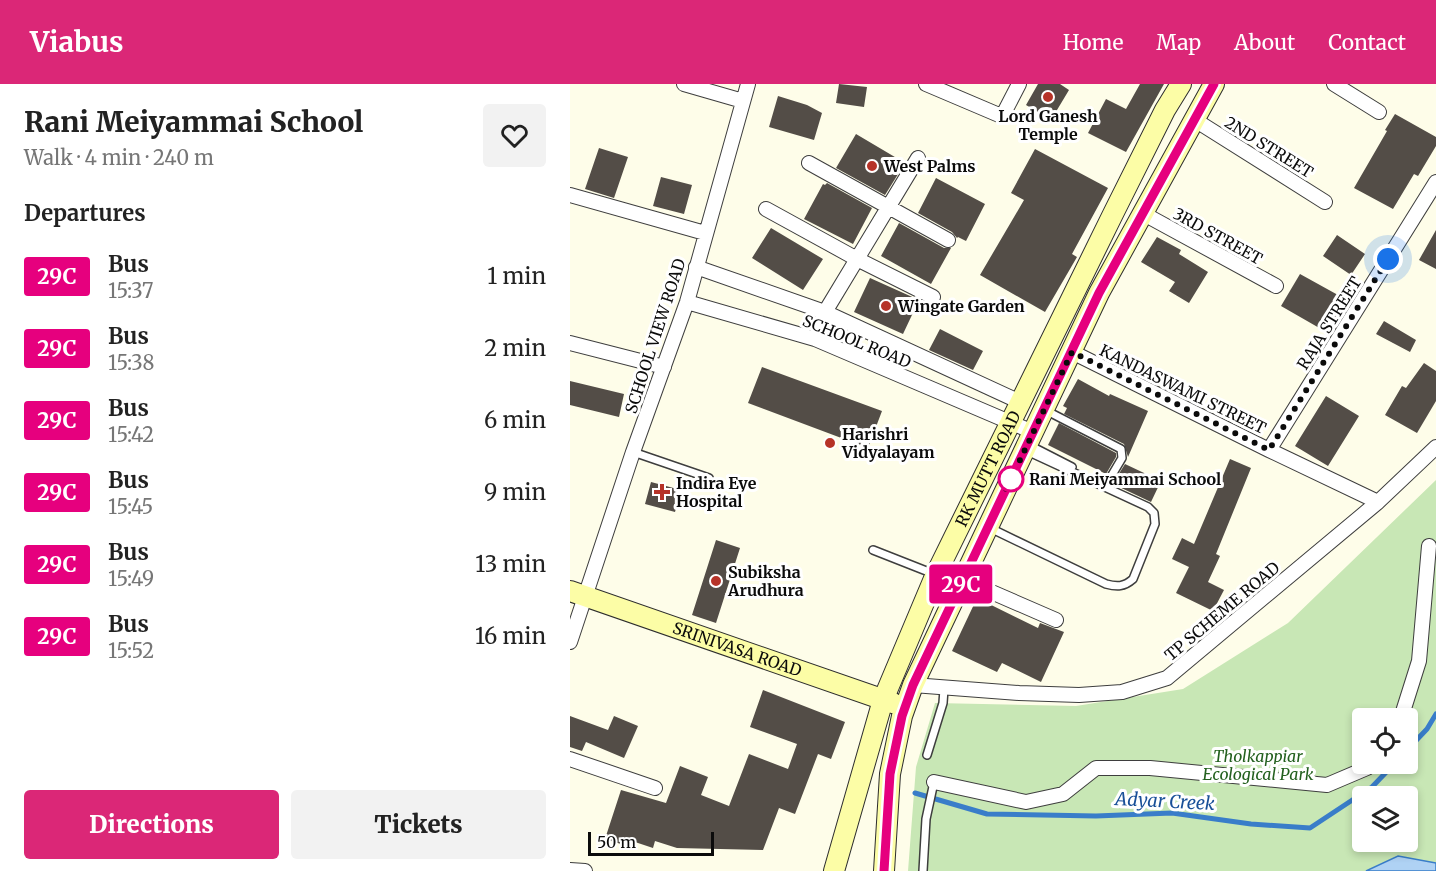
<!DOCTYPE html>
<meta charset="utf-8">
<style>
:root{--surface:#fff;--page:#f2f2f2;--text:#222;--muted:#767676;--accent:#db2777}
body{margin:0;font-family:Merriweather,serif;background:var(--page);color:var(--text);height:100vh;display:flex;flex-direction:column;font-size:22px;white-space:nowrap}
*{box-sizing:border-box;margin:0}
p{font-size:20px;color:var(--muted)}
.icon{flex:none;width:33px;height:33px;fill:none;stroke:currentColor;stroke-width:2;stroke-linecap:round;stroke-linejoin:round}
.map{position:relative;flex:1;overflow:hidden}
.sheet{display:flex;flex-direction:column;background:var(--surface);width:570px}
.sheet>*{flex:none}
.badge{padding:0 12px;border-radius:4px;font-size:21px;line-height:39px}
.tools{position:absolute;left:782px;top:624px;display:grid;gap:12px}
.tools a{display:grid;place-items:center;width:66px;height:66px;border-radius:6px;background:var(--surface);box-shadow:0 3px 9px #0003;font-size:30px}
.scale{position:absolute;left:18px;bottom:15px;width:126px;box-sizing:border-box;padding-left:6px;border:3px solid #0b0b0b;border-top:0;font-size:16px;line-height:21px;white-space:nowrap;color:#0b0b0b;-webkit-text-stroke:4px #fff;paint-order:stroke}
.you{position:absolute;width:30px;height:30px;margin:-15px;border:4px solid #fff;border-radius:50%;background:#1a73e8;box-shadow:0 0 0 9px #1a73e833}
.map>.badge{position:absolute;translate:-50% -50%;box-shadow:0 0 0 3px #fff}
h2{padding:0 24px;font-size:22px;line-height:54px}
.round{display:grid;place-items:center;flex:none;width:63px;height:63px;border-radius:6px;background:var(--page)}
.summary{display:flex;align-items:center;justify-content:space-between;height:102px;padding:0 24px}
h1{font-size:28px;font-weight:800;line-height:45px}
.action{display:flex;gap:12px;margin-top:auto;padding:12px 24px}
.action a{flex:1;height:69px;border-radius:6px;background:var(--accent);color:#fff;font-size:24px;font-weight:800;line-height:69px;text-align:center}
.action a+a{background:var(--page);color:var(--text)}
ul{padding:0;list-style:none}
li{display:flex;align-items:center;gap:18px;height:72px;padding:0 24px}
li div{flex:1}
li b{display:block;font-size:22px}
li em{font-style:normal}
li .badge{min-width:66px;font-weight:700;text-align:center}
header{display:flex;align-items:center;gap:36px;box-sizing:border-box;height:84px;padding:0 30px;background:var(--accent);color:#fff}
header strong{font-size:28px}
nav{display:flex;gap:33px;margin-inline-start:auto;font-size:21px}
main{display:flex;flex:1;min-height:0}
.map>svg:first-child{display:block}
.green{fill:#c8e7b5;fill-rule:evenodd}
.water{fill:#afd2f4;stroke:#397dc9;stroke-width:1.5}
.lines{fill:none;stroke-linecap:round;stroke-linejoin:round}
.stream{stroke:#397dc9;stroke-width:5}
.building{fill:#534d47}
.lane-casing{stroke:#3e3e3e;stroke-width:10}
.street-casing{stroke:#3e3e3e;stroke-width:16}
.secondary-casing{stroke:#2d2d2d;stroke-width:22}
.lane{stroke:#fff;stroke-width:7}
.street{stroke:#fff;stroke-width:14}
.secondary{stroke:#fcfda6;stroke-width:20}
.line-casing{stroke:#fff;stroke-width:14}
.line{stroke:#e6007e;stroke-width:9}
.walk{stroke:#0b0b0b;stroke-width:6;stroke-dasharray:0 10.8}
.poi-dot{fill:#b63328;stroke:#fff;stroke-width:2}
.stop-dot{fill:#fff;stroke:#e6007e;stroke-width:3}
.labels{text-anchor:middle;dominant-baseline:central;stroke-width:6;stroke-linejoin:round;paint-order:stroke}
.poi-label{font-size:16px;font-weight:bold;fill:#0b0b0b;stroke:#fff;text-anchor:start}
.street-label{font-size:16px;fill:#0b0b0b;stroke:#fff}
.stop-label{font-size:16px;font-weight:bold;fill:#0b0b0b;stroke:#fff;text-anchor:start}
.park-label{font-size:16px;font-style:italic;fill:#23601e;stroke:#fff}
.water-label{font-size:18px;font-style:italic;fill:#195098;stroke:#fff}
</style>
<header>
<strong>Viabus</strong>
<nav><a>Home</a><a>Map</a><a>About</a><a>Contact</a></nav>
</header>
<main>
<section class="sheet">
<div class="summary"><div><h1>Rani Meiyammai School</h1><p>Walk · 4 min · 240 m</p></div><a class="round"><svg class="icon" aria-label="heart" viewBox="0 0 24 24"><path d="M12 20l-8-8c-3-5 5-10 8-4 3-6 11-1 8 4z"/></svg></a></div>
<h2>Departures</h2>
<ul>
<li><span class="badge" style="background:#e6007e;color:#fff">29C</span><div><b>Bus</b><p>15:37</p></div><em>1 min</em></li>
<li><span class="badge" style="background:#e6007e;color:#fff">29C</span><div><b>Bus</b><p>15:38</p></div><em>2 min</em></li>
<li><span class="badge" style="background:#e6007e;color:#fff">29C</span><div><b>Bus</b><p>15:42</p></div><em>6 min</em></li>
<li><span class="badge" style="background:#e6007e;color:#fff">29C</span><div><b>Bus</b><p>15:45</p></div><em>9 min</em></li>
<li><span class="badge" style="background:#e6007e;color:#fff">29C</span><div><b>Bus</b><p>15:49</p></div><em>13 min</em></li>
<li><span class="badge" style="background:#e6007e;color:#fff">29C</span><div><b>Bus</b><p>15:52</p></div><em>16 min</em></li>
</ul>
<div class="action"><a>Directions</a><a>Tickets</a></div>
</section>
<div class="map">
<svg width="866" height="787" viewBox="0 0 866 787">
<rect width="100%" height="100%" fill="#fefde9"/>
<path class="green" d="M866,396V787H338L346,683L365,619L506,622L613,605L718,539ZM792,634H837V680H792ZM792,712H837V758H792Z"/>
<path class="water" d="M828,772L866,779V787H796Z"/>
<g class="lines">
<path class="stream" d="M837,666L857,645L866,630
M345,709L417,730L526,732L602,729L681,740L740,744L802,703L824,680"/>
</g>
<path class="building" d="M269,0L297,3L294,23L266,19Z
M468,0H490L499,6L481,36L456,21Z
M570,0H594L556,68L518,49L536,15L556,25Z
M208,12L237,21L252,29L244,56L199,43Z
M825,30L866,53V62L848,92L844,90L823,125L784,104L817,47L815,46Z
M286,50L335,79L315,111L266,84Z
M29,64L58,73L44,114L15,105Z
M465,65L538,104L502,170L507,173L475,228L410,191L454,116L441,109Z
M91,93L122,101L114,130L83,122Z
M366,94L415,120L396,157L388,153L387,154L382,148L348,129Z
M257,99L302,124L283,160L234,135L253,100L255,101Z
M329,139L374,164H381L361,200L311,172Z
M201,144L253,175L233,206L182,174Z
M866,146V185L849,176Z
M767,151L795,170L781,191L753,172Z
M587,153L611,166L609,170L638,188L619,219L599,207L605,198L571,178Z
M730,190L777,216L758,249L711,222Z
M300,194L349,216L333,250L284,228Z
M814,237L846,256L840,268L806,250Z
M370,245L413,267L403,286L359,266Z
M854,279L866,287V317L847,349L815,331L832,302L836,304Z
M192,283L312,327L298,364L178,319Z
M508,295L539,312L540,310L578,327L558,373L554,360L494,330L497,324L493,322Z
M0,297L54,310L49,333L0,321Z
M756,312L789,332L758,382L725,362Z
M489,339L546,369V373L536,390L478,361Z
M660,375L681,384L646,470L650,472L638,498L654,506L643,527L606,509L619,483L602,475L612,454L624,460Z
M555,380L591,397L581,418L545,401L547,397L545,396Z
M81,398L111,406L105,428L75,420Z
M146,456L170,464L146,539L122,531Z
M407,514L468,544L470,539L494,548L471,598L432,579L427,588L382,567Z
M193,606L275,638L261,675L248,670L225,730L209,724L193,766L107,764L85,757L83,764L56,755L54,761L35,755L51,706L96,719L110,682L138,693L131,711L159,722L179,670L218,685L227,660L180,643Z
M0,632L38,646L44,632L68,642L54,674L16,658L12,667L0,663Z"/>
<g class="lines">
<g class="lane-casing">
<path id="lane" d="M477,327L551,365L552,374L539,396L526,395
M459,361L502,383
M63,368L139,394
M420,444L536,500C547,503 554,503 563,495L585,440L584,429L578,423L457,367
M303,466L364,490
M357,671L373,619L374,605
M353,787L356,735L364,698"/>
</g>
<g class="street-casing">
<path id="street" d="M114,0L173,17
M356,0L429,31L434,29L449,0
M764,0L809,28
M625,36L755,118
M239,79L378,156
M0,111L135,149
M196,125L287,175L363,213
M574,130L706,202
M126,183L255,228L450,318
M117,218L245,255L463,348
M245,255L255,228L348,74
M0,259L94,283
M502,268L699,366L808,418
M699,366L866,98
M402,477L410,503L486,536
M0,558L63,368L117,218L178,0
M343,601L449,609L509,611L552,608L597,594L808,418L866,363
M831,634L849,577L859,462
M0,675L85,704
M364,698L456,718L493,710L526,684H580L757,701L797,684L801,680
M0,786L15,787"/>
</g>
<g class="secondary-casing">
<g id="secondary">
<path id="s1" d="M0,507L323,619"/>
<path id="s2" d="M264,787L313,616L366,490L543,130L595,26L611,0"/>
<path d="M314,787L320,690L332,632L343,601L529,209L644,0"/>
</g>
</g>
<use href="#lane" class="lane"/>
<use href="#street" class="street"/>
<use href="#secondary" class="secondary"/>
</g>
<g class="lines">
<g class="line-casing">
<path id="line" d="M314,787L320,690L332,632L343,601L529,209L644,0"/>
</g>
<use href="#line" class="line"/>
<path class="walk" d="M441,395L436,405L502,268L699,366L818,175"/>
</g>
<g class="poi-dot">
<circle cx="478" cy="13" r="6"/>
<circle cx="302" cy="82" r="6"/>
<circle cx="316" cy="222" r="6"/>
<circle cx="260" cy="359" r="6"/>
<path d="M89 399h6v6h6v6h-6v6h-6v-6h-6v-6h6z"/>
<circle cx="146" cy="497" r="6"/>
</g>
<circle class="stop-dot" cx="441" cy="395" r="12"/>
<g class="labels">
<g class="poi-label">
<text x="478" y="32" text-anchor="middle">Lord Ganesh<tspan x="478" dy="18">Temple</tspan></text>
<text x="314" y="82">West Palms</text>
<text x="328" y="222">Wingate Garden</text>
<text x="272" y="350">Harishri<tspan x="272" dy="18">Vidyalayam</tspan></text>
<text x="106" y="399">Indira Eye<tspan x="106" dy="18">Hospital</tspan></text>
<text x="158" y="488">Subiksha<tspan x="158" dy="18">Arudhura</tspan></text>
</g>
<g class="street-label">
<text transform="translate(699 63) rotate(32)">2ND STREET</text>
<text transform="translate(648 152) rotate(29)">3RD STREET</text>
<text transform="translate(759 239) rotate(-58)">RAJA STREET</text>
<text transform="translate(85 252) rotate(-72)">SCHOOL VIEW ROAD</text>
<text transform="translate(287 257) rotate(22)">SCHOOL ROAD</text>
<text transform="translate(613 305) rotate(26)">KANDASWAMI STREET</text>
<text stroke="none"><textPath href="#s2" startOffset="432">RK MUTT ROAD</textPath></text>
<text transform="translate(652 527) rotate(-40)">TP SCHEME ROAD</text>
<text stroke="none"><textPath href="#s1" startOffset="177">SRINIVASA ROAD</textPath></text>
</g>
<g class="stop-label">
<text x="459" y="395">Rani Meiyammai School</text>
</g>
<g class="park-label">
<text x="688" y="672">Tholkappiar<tspan x="688" dy="18">Ecological Park</tspan></text>
</g>
<g class="water-label">
<text transform="translate(595 717) rotate(3)">Adyar Creek</text>
</g>
</g>
</svg>
<div class="tools">
<a><svg class="icon" aria-label="locate" viewBox="0 0 24 24"><circle cx="12" cy="12" r="6"/><path d="M12 2v4M12 18v4M2 12h4M18 12h4"/></svg></a>
<a><svg class="icon" aria-label="layers" viewBox="0 0 24 24"><path d="M12 4l9 5-9 5-9-5zM3 14l9 5 9-5"/></svg></a>
</div>
<div class="scale">50 m</div>
<div class="you" style="left:818px;top:175px"></div>
<b class="badge" style="left:391px;top:500px;background:#e6007e;color:#fff">29C</b>
</div>
</main>
